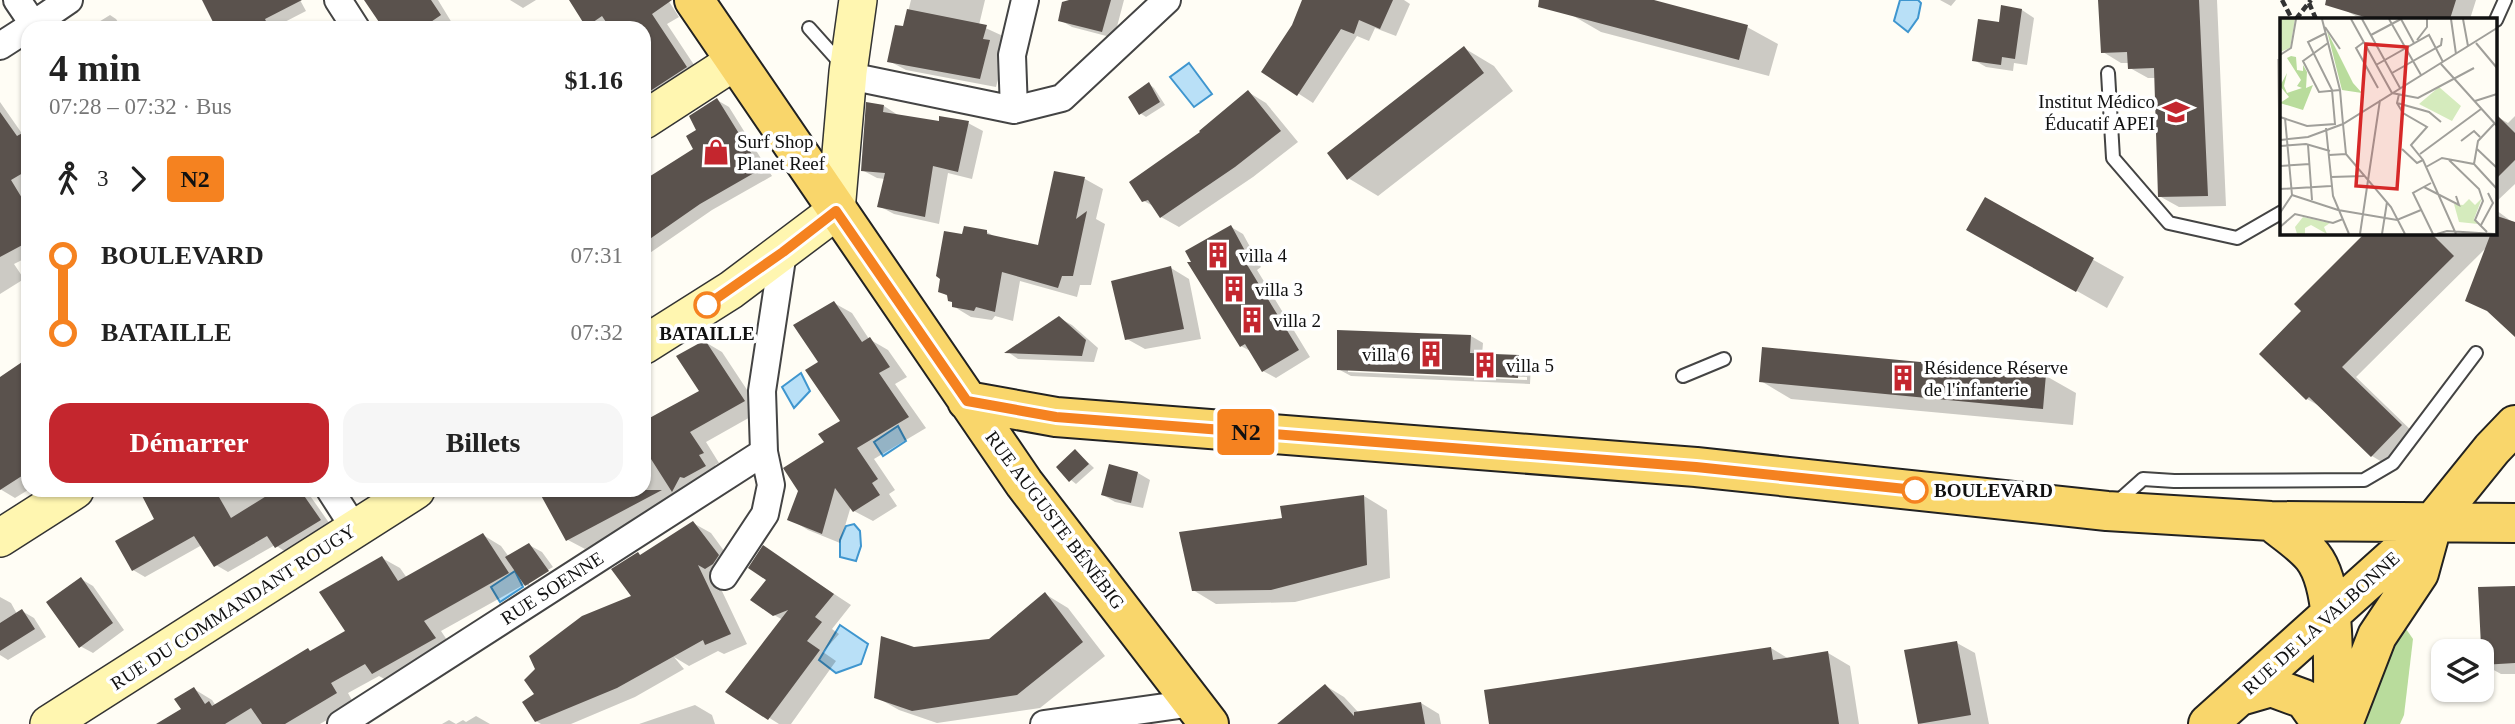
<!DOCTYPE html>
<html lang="fr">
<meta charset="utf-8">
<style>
:root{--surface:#fff;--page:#f6f6f6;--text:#222;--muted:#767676;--accent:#c4262e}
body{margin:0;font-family:"Times New Roman",serif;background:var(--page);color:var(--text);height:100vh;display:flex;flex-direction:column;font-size:26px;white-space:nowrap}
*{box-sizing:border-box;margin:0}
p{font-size:23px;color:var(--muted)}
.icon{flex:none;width:38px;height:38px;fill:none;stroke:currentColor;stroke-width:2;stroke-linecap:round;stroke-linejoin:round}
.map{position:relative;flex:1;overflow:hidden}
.details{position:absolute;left:21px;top:21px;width:630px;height:476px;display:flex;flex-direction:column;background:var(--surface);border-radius:21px;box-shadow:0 2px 5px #0004}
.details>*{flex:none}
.badge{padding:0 14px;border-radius:5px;font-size:24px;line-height:46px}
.controls{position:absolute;left:2431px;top:639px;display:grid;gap:14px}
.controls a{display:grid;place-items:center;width:63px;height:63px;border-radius:14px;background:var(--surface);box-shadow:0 2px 5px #0004;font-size:35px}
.map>.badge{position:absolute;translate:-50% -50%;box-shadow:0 0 0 4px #fff}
.legs{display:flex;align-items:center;gap:10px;height:77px;padding:0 28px;font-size:23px}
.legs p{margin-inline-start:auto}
.headline{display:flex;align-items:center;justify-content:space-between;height:119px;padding:0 28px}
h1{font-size:38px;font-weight:600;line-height:52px}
.cta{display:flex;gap:14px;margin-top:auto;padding:14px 28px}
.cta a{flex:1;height:80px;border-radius:21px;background:var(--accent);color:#fff;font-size:28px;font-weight:600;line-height:80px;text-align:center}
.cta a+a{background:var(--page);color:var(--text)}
ul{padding:0 28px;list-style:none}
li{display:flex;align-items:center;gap:24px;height:77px;font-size:26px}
li i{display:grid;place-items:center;width:10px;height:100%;margin:0 9px;background:currentColor}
li i::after{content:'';width:18px;height:18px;margin:-9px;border:5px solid;border-radius:50%;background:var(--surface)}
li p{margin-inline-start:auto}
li:first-child i{background:linear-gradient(#0000 50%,currentColor 0)}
li:last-child i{background:linear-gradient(currentColor 50%,#0000 0)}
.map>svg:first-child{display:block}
.forest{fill:#b9dc9c}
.water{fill:#b9e0f7;stroke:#3f96cf;stroke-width:2}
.shadow{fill:#0003;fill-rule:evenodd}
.building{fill:#5a524d}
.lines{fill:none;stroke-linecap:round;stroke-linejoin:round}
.lane-casing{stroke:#444;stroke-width:16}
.street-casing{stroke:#444;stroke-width:30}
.secondary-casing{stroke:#333;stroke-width:40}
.primary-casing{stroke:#222;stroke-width:42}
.path{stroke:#333;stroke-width:4.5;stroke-dasharray:7 3.5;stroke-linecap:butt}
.lane{stroke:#fff;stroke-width:12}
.street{stroke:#fff;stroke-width:26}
.secondary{stroke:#fff6b0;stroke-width:37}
.primary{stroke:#f9d66b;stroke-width:38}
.line-1-casing{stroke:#fff;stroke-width:16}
.line-1{stroke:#f58220;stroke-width:10}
.stop-1-dot{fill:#fff;stroke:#f58220;stroke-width:3.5}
.labels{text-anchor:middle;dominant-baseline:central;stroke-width:7;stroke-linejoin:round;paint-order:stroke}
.poi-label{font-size:19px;fill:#111;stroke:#fff;text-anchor:start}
.stop-label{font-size:19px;font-weight:bold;fill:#111;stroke:#fff}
.street-label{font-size:19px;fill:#111;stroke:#fff}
.inset-road{fill:none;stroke:#a09f9a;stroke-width:2}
.view{fill:#d62828;fill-opacity:0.15;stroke:#d62828;stroke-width:3.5}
.inset-edge{fill:none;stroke:#111;stroke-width:3.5}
</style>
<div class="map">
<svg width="2515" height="724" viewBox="0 0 2515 724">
<rect width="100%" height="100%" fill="#fffdf5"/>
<path class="forest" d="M2404,626L2413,639L2404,715L2400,724H2358L2359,708Z"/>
<path class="water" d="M1900,0H1918L1921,3L1918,18L1908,32L1894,21Z
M1189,63L1212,94L1194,107L1170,77Z
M801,373L810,391L794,408L782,387Z
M898,426L906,441L883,456L874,442Z
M854,524L860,531L861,546L856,561L840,557V540L846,526Z
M515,571L523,587L500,602L491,587Z
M840,625L868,644L861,664L836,673L819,660Z"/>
<path class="shadow" d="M204,0H300L306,11L273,28H218Z
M378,0H438L452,23L444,28H385Z
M510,0H536L523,8Z
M582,0H668L679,17L667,24L702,77L644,114V28H591L587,26Z
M911,0H985L979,25L1003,36L1000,48L1006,51L996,87L906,70L889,61L904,28Z
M1071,0H1124L1114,38L1072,27L1060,20Z
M1304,0H1404L1410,4L1396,36L1375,28L1369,41L1357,36L1313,103L1264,71L1293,26Z
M1574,0H1647L1747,27L1778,44L1769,76L1601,32L1570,14Z
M1940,0H1956L1951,6Z
M2100,0H2217L2226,206L2179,207L2161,197L2156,78H2148L2130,68L2129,63H2121L2103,52Z
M2346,0H2476L2470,19H2361L2343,9Z
M2002,7L2022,10L2034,18L2027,65L2014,63L2013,71L1986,67L1974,60L2000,24Z
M110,15L116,19L122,28H89Z
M1464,48L1494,66L1513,91L1378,196L1348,178Z
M2277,59H2282V162L2279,160Z
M1149,84L1154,88L1165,105L1146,117L1140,113Z
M1248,92L1266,103L1298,142L1253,177L1179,227L1161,217L1155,207L1144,201L1203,133Z
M717,100L729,107L772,176L712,210L644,257V183L695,150L698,130Z
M0,102L23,135L28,132V185L23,188L28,196V257L14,264L24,279L0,294Z
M884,106L898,115L941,123H968L983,131L972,179L948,173L939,224L894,214L879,206L885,179L877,178L862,170Z
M2496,116L2508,123L2515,116V184L2496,202Z
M1055,173L1085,179L1103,189L1096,219L1105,224L1091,285H1080L1077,297L1020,281L1013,321L995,316L992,320L971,317L953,306L954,302L949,297L940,291L963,236L987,232L997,238L1039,247Z
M1986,200L2124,277L2107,308L1969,230Z
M2496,210L2515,224V334L2488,246L2356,377L2416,435L2387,465L2372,456L2321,407L2307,399L2303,310L2373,233H2496Z
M1231,227L1243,234L1261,267L1257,270L1310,357L1276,378L1263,371L1252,352L1241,346Z
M1171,268L1189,279L1201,339L1145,349L1127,339Z
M834,303L852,313L869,339L888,350L907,377L895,384L926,428L874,459L895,490L889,494L897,506L873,521L854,511L851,506L840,543L808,530L790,519L826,442L842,421L820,363Z
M644,305L654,319L644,325Z
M1059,318L1072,325L1098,348L1094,362L1018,359L1008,352Z
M1471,336L1483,343L1482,355L1519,357L1531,364L1530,384L1351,376L1338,369ZM1348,369L1527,377V380L1348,372Z
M705,342L722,352L761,411L706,442L719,463L715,465L722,476L585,549L568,540L540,490H644V423L701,391Z
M28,360V490L15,498L0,489V404Z
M2046,376L2076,393L2073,425L1791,399L1761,381Z
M1076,451L1094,468L1076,484L1071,480Z
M1138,473L1150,480L1143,508L1115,502L1103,495Z
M143,490H306L332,527L289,554L275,545L228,572L216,565L202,545L145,577L133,570L156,519Z
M1364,496L1387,510L1390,578L1295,602L1216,604L1193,590Z
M693,523L711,533L735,566L713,572L747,644L724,654L718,651L689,666L674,657L684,669L635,697L571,724H541L536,721V694L634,597L641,556Z
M483,535L501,546L509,557L529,545L542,552L553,567L529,581V585L555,570L560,579L538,591L525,584L441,631L453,649L392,683L379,676L348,693L354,704L320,724H159L184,709L194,689L212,700L216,706L308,650L311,652L347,632L382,558L400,568L407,578Z
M764,548L851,605L832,629L839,634L823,652L836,661L791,724H779L728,692L783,620L774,615Z
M81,579L93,586L124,630L93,653L80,646Z
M2515,587V674H2501L2483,664Z
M1045,594L1068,608L1105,656L1040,708L937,723L899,710L876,697L914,649L990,641Z
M0,597L11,603L17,614L22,611L34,618L46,637L8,660L0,655Z
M1957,643L1975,653L1989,724H1920L1906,652Z
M1771,648L1789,659L1828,653L1850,666L1859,724H1491Z
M1326,686L1344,697L1359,713L1421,703L1439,714L1441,724H1283Z
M695,705L712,715L715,724H639Z
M476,716L490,724H442L449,720L456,724L463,720L466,722Z"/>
<path class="building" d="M202,0H302L265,19L269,28H216Z
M364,0H431L441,15L422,28H383Z
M569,0H672L652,14L687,67L644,95V28H610L602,16L586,27Z
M1069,0H1111L1102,32L1058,21L1062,2Z
M1302,0H1393L1380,29L1359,20L1354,34L1341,29L1297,96L1261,72L1292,25Z
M1539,0H1654L1748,25L1739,60L1538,7Z
M2098,0H2199L2208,196L2158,197L2154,68L2128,69L2127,52L2101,53Z
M2326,0H2456L2450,19H2371L2325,5Z
M2001,5L2022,9L2015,59L2002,57L2001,65L1972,61L1978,19L1999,22Z
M907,9L987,25L983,39L990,40L980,79L887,62L895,25L903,26Z
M1464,46L1484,73L1347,180L1327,153Z
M1149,82L1160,102L1139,115L1128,97Z
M1248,90L1281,131L1235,167L1160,218L1148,200L1142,202L1129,182L1200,132L1199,131Z
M717,98L761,169L700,204L644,243V180L693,149L686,136L696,130L689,116Z
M866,102L884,105L883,112L939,121V116L969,121L958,172L933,166L925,217L877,207L885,173L861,171Z
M0,112L17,136L28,130V170L11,180L28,208V242L0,257Z
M2496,114L2515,133V160L2496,179Z
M1054,171L1085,177L1076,219L1087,211L1073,276H1062L1058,288L1002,272L995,312L976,307L974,311L952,307V302L948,301L947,295L938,292L940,279L936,276L944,231L962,234L964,226L987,230V234L1038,245Z
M1985,197L2094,258L2076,292L1966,230Z
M2497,216L2515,222V337L2487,311L2465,301L2491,233H2496Z
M1231,225L1250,260L1246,263L1299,350L1262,372L1245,344L1240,347L1187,262H1191L1185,251Z
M2365,233H2431L2454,256L2342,367L2402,425L2371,457L2309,397L2306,400L2259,354L2301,311L2294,304Z
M1171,266L1184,329L1125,340L1111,281Z
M834,301L862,342L870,337L890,367L879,373L909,417L857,448L878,479L872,483L880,495L853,512L835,488L822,534L787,520L798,491L783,468L824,442L818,434L840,421L805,370L818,362L793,325Z
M1059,316L1086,340L1082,356L1004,353Z
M1337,330L1471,335L1470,353L1519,355L1518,378L1337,370Z
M705,340L745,401L690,432L704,453L699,455L706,466L684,478L680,477L672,492L644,448V421L699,391L676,356Z
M1762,347L2046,374L2043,409L1759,382Z
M28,358V472L0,490V377Z
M1075,449L1089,464L1069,482L1056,467Z
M1109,464L1138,472L1131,503L1101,495Z
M139,490H215L231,518L276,490H300L321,520L275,548L267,536L214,567L194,536L132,571L115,541L154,519Z
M538,490H662L566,541Z
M1364,495L1367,565L1271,590L1192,591L1179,532L1282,518L1280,506Z
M693,521L719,555L713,564L705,569L698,565L731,634L705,645L703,640L617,688L535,722L522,702L534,694L524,680L535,669L529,656L582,616L631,596L611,569L638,552L640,555Z
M483,533L509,573L424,621L436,638L372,674L365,664L331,683L337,693L285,724H262L251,708L225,724H156L181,709L174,699L194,687L205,704L209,701L212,706L308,648L310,651L345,631L319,592L382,556L398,581Z
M529,543L549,571L525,586L505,557Z
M763,545L834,594L815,617L822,622L807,641L820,650L768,720L725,692L788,610L773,616L750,600L766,580L748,568Z
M81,577L113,623L79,648L46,602Z
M2515,586V663L2482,665L2478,587Z
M1045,592L1083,642L1017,695L912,711L874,698L881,636L914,647L989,639Z
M22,609L35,629L0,651V623Z
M1957,641L1971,715L1918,724L1904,650Z
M1771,647L1773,660L1828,651L1839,724H1489L1484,690Z
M1325,684L1354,716V712L1421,702L1425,724H1277Z"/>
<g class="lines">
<g class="lane-casing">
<path id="lane" d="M2496,20L2505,0
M809,28L843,66
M2108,73L2113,158L2169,223L2237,238L2282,212
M1683,376L1724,359
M2115,504L2143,479L2174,481L2364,480L2393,463L2476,353"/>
</g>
<g class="street-casing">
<path id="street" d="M17,0L36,28
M338,0L356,28
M28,28L69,0
M0,46L28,28
M848,72L859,78L1014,110L1062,98L1167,0
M1014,110L1012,55L1025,0
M330,490L355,529
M724,576L765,514L771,485L764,452L762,391L783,252
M341,724L764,452
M1044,724L1193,703"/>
</g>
<g class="secondary-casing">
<path id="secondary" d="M644,120L735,61
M644,345L731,290L836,211L848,72L858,0
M0,538L75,490
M49,724L416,490"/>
</g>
<g class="primary-casing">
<path id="primary" d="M694,0L1024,483L1209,724
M967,401L1056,417L1696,467L2107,511L2271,521L2515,523
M2271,521C2284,532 2303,544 2313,557C2339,590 2332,681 2333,724
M2240,696L2271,687L2304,699L2322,724
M2208,724L2433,522L2492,449L2515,425
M2343,724L2377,636L2419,573L2433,522"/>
</g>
<path class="path" d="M2282,0L2292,19
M2309,3L2316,19
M2296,19L2311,0"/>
<use href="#lane" class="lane"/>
<use href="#street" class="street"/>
<use href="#secondary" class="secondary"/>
<use href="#primary" class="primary"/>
</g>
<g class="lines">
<g class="line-1-casing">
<path id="line-1" d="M707,305L783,252L836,211L967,401L1056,417L1696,467L1915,490"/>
</g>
<use href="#line-1" class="line-1"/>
</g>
<defs>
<g id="university-bare" transform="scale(2.1)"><path d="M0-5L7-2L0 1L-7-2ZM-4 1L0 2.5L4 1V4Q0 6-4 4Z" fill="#c4262e" stroke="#fff" stroke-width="2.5" paint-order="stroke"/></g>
<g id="shop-bare" transform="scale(2.1)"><path d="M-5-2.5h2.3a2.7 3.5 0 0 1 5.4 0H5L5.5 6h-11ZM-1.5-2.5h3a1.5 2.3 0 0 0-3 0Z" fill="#c4262e" stroke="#fff" stroke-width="2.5" paint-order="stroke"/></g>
<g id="building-bare" transform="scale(2.1)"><path d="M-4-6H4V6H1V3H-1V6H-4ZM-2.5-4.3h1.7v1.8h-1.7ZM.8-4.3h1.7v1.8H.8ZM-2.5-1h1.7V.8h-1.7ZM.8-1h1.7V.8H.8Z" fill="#c4262e" stroke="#fff" stroke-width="2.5" paint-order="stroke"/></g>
</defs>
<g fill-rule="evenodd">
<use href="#university-bare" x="2176" y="112"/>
<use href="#shop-bare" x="716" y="152"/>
<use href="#building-bare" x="1218" y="255"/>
<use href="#building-bare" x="1234" y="289"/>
<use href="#building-bare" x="1252" y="320"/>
<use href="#building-bare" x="1431" y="354"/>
<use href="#building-bare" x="1485" y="365"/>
<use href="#building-bare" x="1903" y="378"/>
</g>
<g class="stop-1-dot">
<circle cx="707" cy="305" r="12"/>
<circle cx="1915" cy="490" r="12"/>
</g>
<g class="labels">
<g class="poi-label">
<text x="2155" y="101" text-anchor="end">Institut Médico<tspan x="2155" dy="22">Éducatif APEI</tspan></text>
<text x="737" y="141">Surf Shop<tspan x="737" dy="22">Planet Reef</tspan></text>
<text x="1239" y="255">villa 4</text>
<text x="1255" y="289">villa 3</text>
<text x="1273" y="320">villa 2</text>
<text x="1410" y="354" text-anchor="end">villa 6</text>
<text x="1506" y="365">villa 5</text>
<text x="1924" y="367">Résidence Réserve<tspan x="1924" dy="22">de l'infanterie</tspan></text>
</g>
<g class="stop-label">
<text x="707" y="333">BATAILLE</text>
<text x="1934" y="490" text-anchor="start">BOULEVARD</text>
</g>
<g class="street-label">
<text transform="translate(1055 520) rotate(53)">RUE AUGUSTE BÉNÉBIG</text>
<text transform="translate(552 588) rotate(-33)">RUE SOENNE</text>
<text transform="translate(233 607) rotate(-33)">RUE DU COMMANDANT ROUGY</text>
<text transform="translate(2321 623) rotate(-42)">RUE DE LA VALBONNE</text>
</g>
</g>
<g transform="translate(2280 18)">
<rect width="217" height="217" fill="#fffdf5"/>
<path d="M0,1H15L10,30L0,34ZM159,69L181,88L172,103L139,86ZM202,180L194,201L198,206L179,204L174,186L183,187L189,181L195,187ZM23,199L50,205L44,209L47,216L31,207L25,210V216H17L15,209Z" fill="#d5ebbd"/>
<path d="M47,13L73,65L82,75L62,72ZM11,38L16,39L17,52L23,53V47L27,54L26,70L33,67L23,92L0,85L9,79L0,68L7,55L4,68L7,75L22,70L17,68L21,62L7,40Z" fill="#b9dc9c"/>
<path class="inset-road" d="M42,1L60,72L63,106M71,1L112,75L138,80L194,50M82,1L120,70M109,1L141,57M121,1L134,25M171,1L176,36M183,1L188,28M45,9L60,31M91,17L121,1M137,22L147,9V1M84,24L76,30L98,70M48,25L23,43L39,74L60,72M196,25L217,50M0,37L11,30L16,1M161,46L217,108M96,47L149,17L163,44M112,55L161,27L162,20M119,76L117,85L123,95L147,109L131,127L143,142L176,216M195,83L217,76M117,85L149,94L161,104M0,99L27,108L55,106L52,72L28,24L46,15M5,100L12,177M63,106L66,136M46,110L53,178L69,216M0,122L28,119L63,106L217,10M181,123L194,113L200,119M28,127L32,182M0,128L26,126L50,133M122,131L137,145L143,142M197,131L217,150M140,136L201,91M49,137L66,136L111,189L125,216M169,142L199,171L203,183L195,202L207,214M194,146L217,171M0,148L30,146M146,149L162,140L194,146L198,123L214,106M51,159L84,158M151,165L133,175L153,216M144,169L179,187L176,178M0,171L51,168M12,177L58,192L117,202L141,192M0,195L12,177M201,207L213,185L208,175M0,209L15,196L53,205L63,201M80,216L100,82M102,216L107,184M157,216L167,213L215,216"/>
<path class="view" d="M86,26L127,29L117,171L76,168Z"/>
<rect width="217" height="217" class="inset-edge"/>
</g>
</svg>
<div class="controls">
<a><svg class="icon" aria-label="layers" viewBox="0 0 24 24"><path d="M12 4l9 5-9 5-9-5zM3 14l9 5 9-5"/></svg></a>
</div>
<b class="badge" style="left:1246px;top:432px;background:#f58220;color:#111">N2</b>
<section class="details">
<div class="headline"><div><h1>4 min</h1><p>07:28 – 07:32 · Bus</p></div><b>$1.16</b></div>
<div class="legs"><svg class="icon" aria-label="walk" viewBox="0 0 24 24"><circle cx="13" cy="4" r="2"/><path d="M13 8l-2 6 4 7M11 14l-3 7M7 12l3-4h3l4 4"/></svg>3<svg class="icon" aria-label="forward" viewBox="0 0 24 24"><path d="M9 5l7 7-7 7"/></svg><b class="badge" style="background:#f58220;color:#111">N2</b></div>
<ul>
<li><i style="color:#f58220"></i><b>BOULEVARD</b><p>07:31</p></li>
<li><i style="color:#f58220"></i><b>BATAILLE</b><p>07:32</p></li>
</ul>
<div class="cta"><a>Démarrer</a><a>Billets</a></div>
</section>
</div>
